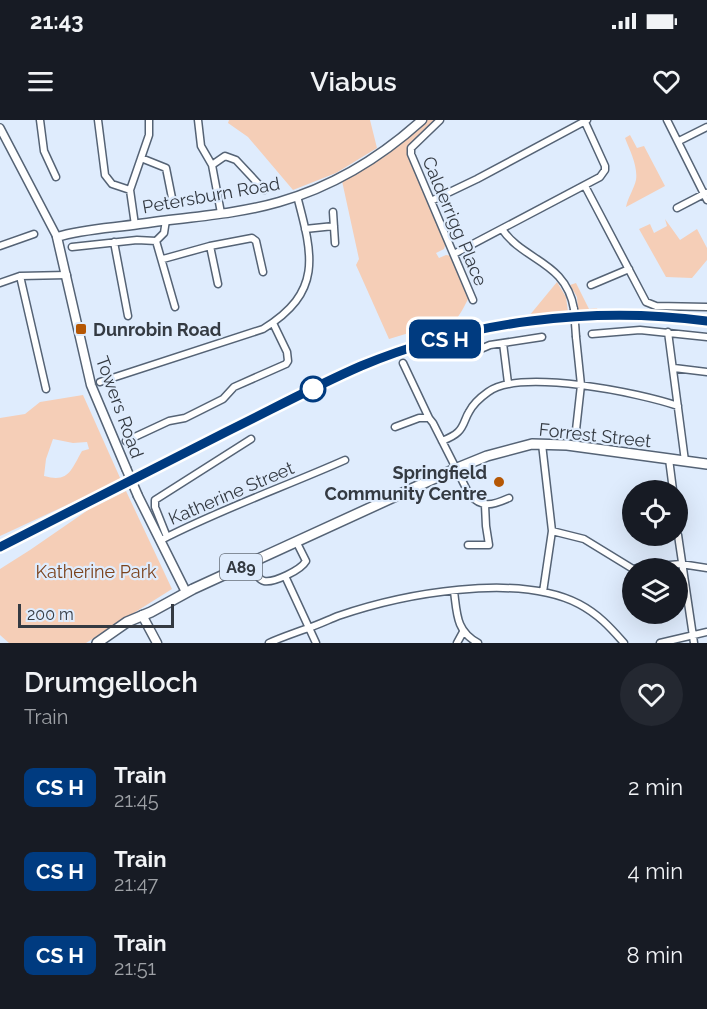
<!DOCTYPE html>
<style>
:root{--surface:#171b24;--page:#242831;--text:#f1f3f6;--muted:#9ea1a6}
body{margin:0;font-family:Raleway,sans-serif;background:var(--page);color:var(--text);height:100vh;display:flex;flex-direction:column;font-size:22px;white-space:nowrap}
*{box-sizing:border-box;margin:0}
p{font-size:20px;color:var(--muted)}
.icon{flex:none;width:33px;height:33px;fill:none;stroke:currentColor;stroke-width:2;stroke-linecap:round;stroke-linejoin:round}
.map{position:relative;height:523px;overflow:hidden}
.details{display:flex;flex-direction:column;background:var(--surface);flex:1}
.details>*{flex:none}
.badge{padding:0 12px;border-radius:9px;font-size:21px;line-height:39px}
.tools{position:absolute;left:622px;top:360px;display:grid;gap:12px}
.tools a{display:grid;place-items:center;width:66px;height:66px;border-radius:50%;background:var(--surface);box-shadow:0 6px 24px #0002;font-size:30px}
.scale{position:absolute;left:18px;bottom:15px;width:156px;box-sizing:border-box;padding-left:6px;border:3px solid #343a42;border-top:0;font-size:16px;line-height:21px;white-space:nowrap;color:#343a42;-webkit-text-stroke:4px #dfecfd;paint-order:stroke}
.map>.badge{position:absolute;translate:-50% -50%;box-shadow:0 0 0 3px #fff}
.round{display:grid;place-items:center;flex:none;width:63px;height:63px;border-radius:32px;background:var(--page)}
.headline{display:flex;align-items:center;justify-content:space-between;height:102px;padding:0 24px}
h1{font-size:28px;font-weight:600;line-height:45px}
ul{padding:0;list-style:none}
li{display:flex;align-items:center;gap:18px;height:84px;padding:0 24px}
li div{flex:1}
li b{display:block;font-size:22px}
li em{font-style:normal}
li .badge{min-width:66px;font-weight:700;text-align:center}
.status{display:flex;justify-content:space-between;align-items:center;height:42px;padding:0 30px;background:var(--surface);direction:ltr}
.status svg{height:16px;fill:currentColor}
header{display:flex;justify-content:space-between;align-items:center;height:78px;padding:0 24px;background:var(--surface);font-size:27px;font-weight:600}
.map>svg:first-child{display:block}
.green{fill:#f5ceb7;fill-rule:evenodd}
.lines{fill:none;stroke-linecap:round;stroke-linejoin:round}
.minor-casing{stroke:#556375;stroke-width:9}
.tertiary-casing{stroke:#556375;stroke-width:10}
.secondary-casing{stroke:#556375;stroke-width:11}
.primary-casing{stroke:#556375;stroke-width:12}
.minor{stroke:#fff;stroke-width:6}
.tertiary{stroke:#fff;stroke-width:7}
.secondary{stroke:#fff;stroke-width:8}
.primary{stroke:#fff;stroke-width:9}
.rail{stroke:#848d9a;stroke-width:1.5;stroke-dasharray:9 4.5;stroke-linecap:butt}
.minor-bridge-casing{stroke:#556375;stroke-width:9;stroke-linecap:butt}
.secondary-bridge-casing{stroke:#556375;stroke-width:11;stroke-linecap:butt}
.minor-bridge{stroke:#fff;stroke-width:6}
.secondary-bridge{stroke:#fff;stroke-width:8}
.line-casing{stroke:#fff;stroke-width:14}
.line{stroke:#003b80;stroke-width:9}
.poi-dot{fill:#b55704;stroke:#dfecfd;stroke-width:2}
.stop-dot{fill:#fff;stroke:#003b80;stroke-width:3}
.labels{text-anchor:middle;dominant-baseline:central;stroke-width:4.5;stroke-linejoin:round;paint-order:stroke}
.shield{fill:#dfecfd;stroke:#676f7a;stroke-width:1.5}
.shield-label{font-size:16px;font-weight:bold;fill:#343a42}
.street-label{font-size:18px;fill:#343a42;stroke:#dfecfd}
.poi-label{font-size:18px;font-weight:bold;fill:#343a42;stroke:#dfecfd;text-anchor:start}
.park-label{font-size:18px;fill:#7c431d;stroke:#dfecfd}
</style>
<div class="status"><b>21:43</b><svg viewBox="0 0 49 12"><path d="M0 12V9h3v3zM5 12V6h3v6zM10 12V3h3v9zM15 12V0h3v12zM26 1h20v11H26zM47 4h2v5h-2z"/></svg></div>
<header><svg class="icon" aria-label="menu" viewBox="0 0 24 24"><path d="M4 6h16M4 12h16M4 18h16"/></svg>Viabus<svg class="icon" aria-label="heart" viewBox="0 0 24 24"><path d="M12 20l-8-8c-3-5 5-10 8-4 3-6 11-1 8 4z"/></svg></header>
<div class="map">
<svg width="707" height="523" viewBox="0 0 707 523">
<rect width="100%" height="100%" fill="#dfecfd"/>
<path class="green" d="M229,0H370L377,28L336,53L293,70L248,17L228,3Z
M427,0H436C426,9 410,19 408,32L446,123L444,129L436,133L439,138L446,135L452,136L469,177C455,206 453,204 424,213L422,209L389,219L356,145L359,139L342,61C373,43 401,24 427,0Z
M630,15L637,28L644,26L665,66L626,87C628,77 634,69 636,60C638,46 630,31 625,18Z
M665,99L680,120L697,109L707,128V140L692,158L666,157L639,109L650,104L654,113L667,106Z
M557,162L566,177L568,192L529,196Z
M576,163L589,189L597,188L598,191H578L577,177L570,165Z
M83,275L121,360L0,416V298L25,294L40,282ZM53,319L73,323L87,322L89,329L82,331C71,350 69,363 44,356L46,339Z
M126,371L172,469L86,523H9L0,515V449L30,430L88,390Z"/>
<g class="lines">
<g class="minor-casing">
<path id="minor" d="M40,0L44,31L56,57
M98,0L105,55L112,64L130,70
M198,0L201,26L212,45L221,93
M440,0L411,28V34L473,180
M667,0L707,80
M679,21L707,7
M141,38L166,48L172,78
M212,45L225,36L236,40L264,70
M585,66L646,182L656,186L707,187
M431,81L477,59L587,0
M677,88L706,73
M333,92L335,123
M135,105L130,70L149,15V0
M305,109L334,106
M502,109C523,141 566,141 574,189
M156,121L164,113L166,100
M114,122L128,196
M0,126L34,114
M210,126L218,164
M72,127L137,120L156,121L175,187
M454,134L600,57L605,50V46L584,0
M163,139L210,126L252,118L256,121L263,152
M20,156L46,269
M0,163L20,156L67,155
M591,165L629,149
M668,212L685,341
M592,214L640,210L707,217
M503,223L508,263
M476,231L490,225L542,217
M403,243L429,298L433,303L469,374C482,389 493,385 509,378
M674,248L707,252
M100,262L263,209C323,172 313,136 297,76
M395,307L419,298H429
M576,310L581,265L576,217
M126,321L169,301L185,298L223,279L234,267L286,244L288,241L287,232L273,203
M442,321C447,319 454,316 458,312C464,307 465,298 469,292C473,284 481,277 488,272C521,248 640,273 678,286
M542,324L552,411L543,472
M669,339L673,370
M552,411L584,419L633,449
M678,415L694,523
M167,417L155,387V380L251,319
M161,420C221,389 284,367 345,340
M468,425H489L486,406L485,385
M249,443C253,448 258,460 264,461C274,463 301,450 306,441L296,421
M637,448L681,444L707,448
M285,456L316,523
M454,471C457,494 456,511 478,523
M269,523C282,517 295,513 308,508C318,505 328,500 338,496C402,474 517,452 579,484C598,494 610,507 624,523
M457,523L463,512
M660,523L707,512"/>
</g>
<g class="tertiary-casing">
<path id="tertiary" d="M0,8L57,117"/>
</g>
<g class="secondary-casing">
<path id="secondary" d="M126,348L91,265L57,117C83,109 112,108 139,104C186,97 234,95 279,82C332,67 381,37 422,0
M138,376L186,472
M142,495L157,523"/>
</g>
<g class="primary-casing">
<path id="primary" d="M97,523L127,502L151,492L193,469L455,349L487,336L532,324L567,325L707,344"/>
</g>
<use href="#minor" class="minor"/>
<use href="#tertiary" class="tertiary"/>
<use href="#secondary" class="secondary"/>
<use href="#primary" class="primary"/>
<path class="rail" d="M0,431C65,398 129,366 194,332C256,301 317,268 382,242C484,203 598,191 707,204"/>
<g class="minor-bridge-casing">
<path id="minor-bridge" d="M574,189L576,217"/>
</g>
<g class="secondary-bridge-casing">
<path id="secondary-bridge" d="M126,348L138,376"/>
</g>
<use href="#minor-bridge" class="minor-bridge"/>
<use href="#secondary-bridge" class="secondary-bridge"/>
</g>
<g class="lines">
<g class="line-casing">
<path id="line" d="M0,427C76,389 151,350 226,312C271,290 315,266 361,246C469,201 591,186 707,201"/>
</g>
<use href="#line" class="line"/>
</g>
<g class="poi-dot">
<rect x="75" y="203" width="12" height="12" rx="3"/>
<circle cx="499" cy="362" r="6"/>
</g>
<circle class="stop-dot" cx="313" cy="269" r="12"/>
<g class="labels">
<rect class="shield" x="220" y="434" width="42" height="26" rx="4.5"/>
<g class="shield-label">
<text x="241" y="447">A89</text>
</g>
<g class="street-label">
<text transform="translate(211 75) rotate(-10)">Petersburn Road</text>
<text transform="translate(455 101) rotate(67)">Calderrigg Place</text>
<text transform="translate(120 287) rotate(70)">Towers Road</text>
<text transform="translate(595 315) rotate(6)">Forrest Street</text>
<text transform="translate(231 373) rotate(-23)">Katherine Street</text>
</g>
<g class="poi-label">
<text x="93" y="209">Dunrobin Road</text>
<text x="487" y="352" text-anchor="end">Springfield<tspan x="487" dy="21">Community Centre</tspan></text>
</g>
<g class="park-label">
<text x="96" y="451">Katherine Park</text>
</g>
</g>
</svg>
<div class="tools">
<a><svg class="icon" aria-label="locate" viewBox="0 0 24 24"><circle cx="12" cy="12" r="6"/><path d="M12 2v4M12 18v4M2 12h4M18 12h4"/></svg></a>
<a><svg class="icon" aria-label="layers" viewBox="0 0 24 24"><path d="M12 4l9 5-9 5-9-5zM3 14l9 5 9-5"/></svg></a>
</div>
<div class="scale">200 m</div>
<b class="badge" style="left:445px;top:219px;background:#003b80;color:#fff">CS H</b>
</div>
<section class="details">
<div class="headline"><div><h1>Drumgelloch</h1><p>Train</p></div><a class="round"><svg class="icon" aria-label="heart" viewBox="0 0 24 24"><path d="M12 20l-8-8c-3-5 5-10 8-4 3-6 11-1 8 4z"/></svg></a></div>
<ul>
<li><span class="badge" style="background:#003b80;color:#fff">CS H</span><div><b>Train</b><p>21:45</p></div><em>2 min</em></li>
<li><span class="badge" style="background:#003b80;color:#fff">CS H</span><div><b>Train</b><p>21:47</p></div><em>4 min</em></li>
<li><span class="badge" style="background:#003b80;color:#fff">CS H</span><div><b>Train</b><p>21:51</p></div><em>8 min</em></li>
</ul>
</section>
